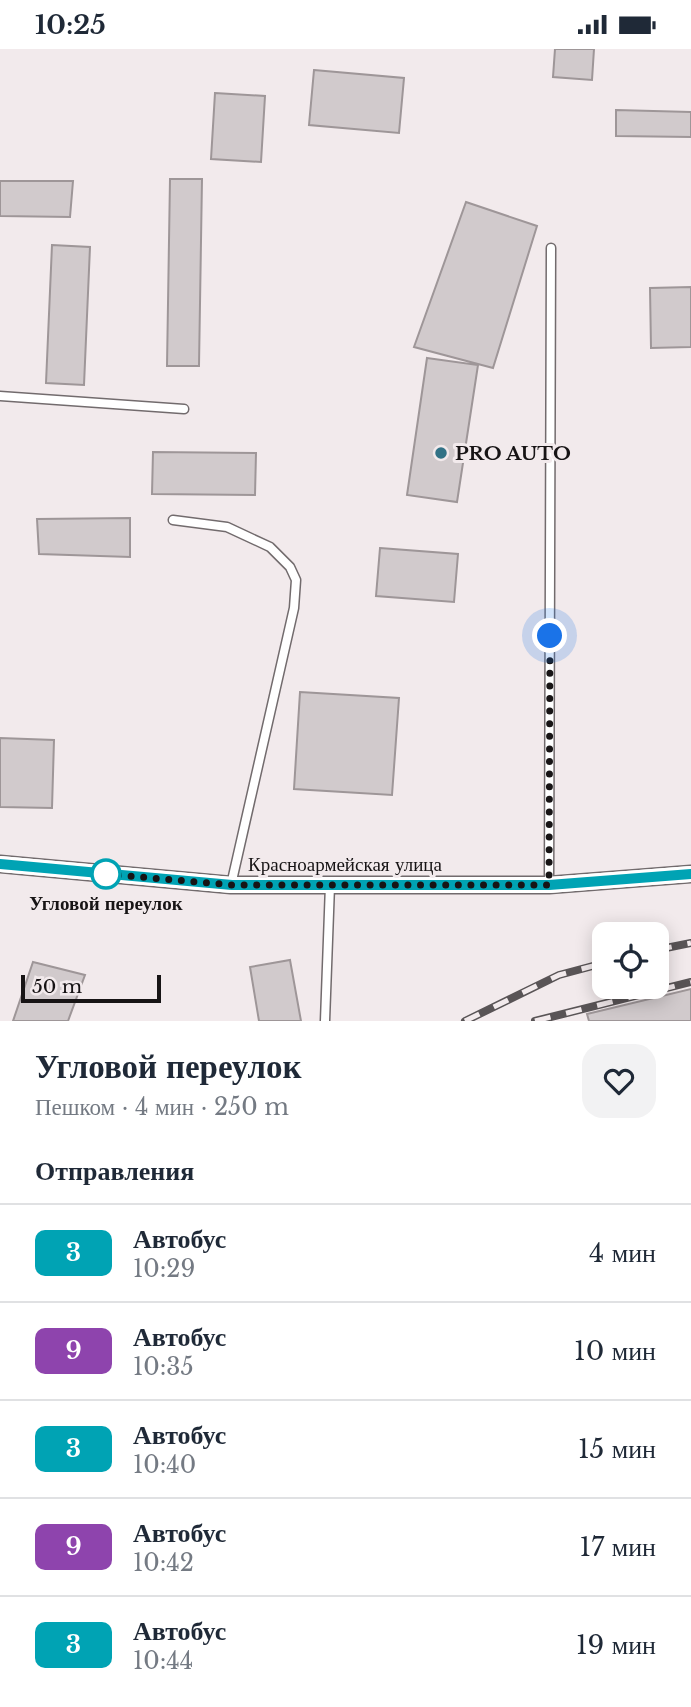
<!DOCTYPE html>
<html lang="ru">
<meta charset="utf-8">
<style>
:root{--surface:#fff;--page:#f2f2f3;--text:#1f2937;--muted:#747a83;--line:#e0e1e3}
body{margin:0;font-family:"Libre Baskerville",serif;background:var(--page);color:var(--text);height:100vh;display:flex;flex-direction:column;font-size:26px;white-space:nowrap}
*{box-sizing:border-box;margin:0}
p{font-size:23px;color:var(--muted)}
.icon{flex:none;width:38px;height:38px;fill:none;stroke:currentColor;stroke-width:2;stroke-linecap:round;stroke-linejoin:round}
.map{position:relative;height:972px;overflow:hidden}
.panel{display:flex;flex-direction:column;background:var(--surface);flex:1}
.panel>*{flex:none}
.badge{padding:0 14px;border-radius:10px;font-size:24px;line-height:46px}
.buttons{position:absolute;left:592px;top:873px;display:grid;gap:14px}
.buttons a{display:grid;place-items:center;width:77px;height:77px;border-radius:14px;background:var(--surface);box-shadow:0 4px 18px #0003;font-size:35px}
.scale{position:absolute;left:21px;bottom:18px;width:140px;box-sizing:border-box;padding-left:7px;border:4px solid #171415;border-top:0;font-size:19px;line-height:24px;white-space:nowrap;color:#171415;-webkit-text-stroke:5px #f2eaec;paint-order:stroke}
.you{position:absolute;width:35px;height:35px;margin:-18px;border:5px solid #fff;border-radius:50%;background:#1a73e8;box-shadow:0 0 0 10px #1a73e833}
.map>.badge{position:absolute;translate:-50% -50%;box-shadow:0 0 0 4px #fff}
h2{padding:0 35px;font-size:26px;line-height:63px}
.round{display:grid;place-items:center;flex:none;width:74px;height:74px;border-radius:21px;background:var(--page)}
.overview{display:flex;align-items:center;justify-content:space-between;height:119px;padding:0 35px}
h1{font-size:33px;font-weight:700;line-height:52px}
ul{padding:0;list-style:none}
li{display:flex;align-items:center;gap:21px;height:98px;padding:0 35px;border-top:2px solid var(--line)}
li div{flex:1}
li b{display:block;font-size:26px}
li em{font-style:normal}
li .badge{min-width:77px;font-weight:700;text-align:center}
.status{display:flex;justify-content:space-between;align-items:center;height:49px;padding:0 35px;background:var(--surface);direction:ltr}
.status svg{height:19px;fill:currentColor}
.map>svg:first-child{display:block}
.building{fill:#d1cacc;stroke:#9e9698;stroke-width:2}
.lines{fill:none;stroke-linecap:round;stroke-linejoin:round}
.service-casing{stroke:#726b6d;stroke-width:11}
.minor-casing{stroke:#726b6d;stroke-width:19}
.service{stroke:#fff;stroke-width:8}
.minor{stroke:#fff;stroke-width:16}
.rail-casing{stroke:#595456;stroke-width:8}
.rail{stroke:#f2eaec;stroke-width:5;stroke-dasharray:16;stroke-linecap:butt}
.line-casing{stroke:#fff;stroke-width:16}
.line{stroke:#00a3b4;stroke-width:10}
.walk{stroke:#171415;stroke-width:7;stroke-dasharray:0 12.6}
.poi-dot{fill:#327286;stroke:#f2eaec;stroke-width:2.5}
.stop-dot{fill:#fff;stroke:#00a3b4;stroke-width:3.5}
.labels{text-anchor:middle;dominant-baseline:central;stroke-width:6;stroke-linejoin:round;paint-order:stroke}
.poi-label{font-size:19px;font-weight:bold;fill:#171415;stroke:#f2eaec;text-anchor:start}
.street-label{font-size:19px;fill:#171415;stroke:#f2eaec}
.stop-label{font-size:19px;font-weight:bold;fill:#171415;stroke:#f2eaec}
</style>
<div class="status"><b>10:25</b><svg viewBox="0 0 49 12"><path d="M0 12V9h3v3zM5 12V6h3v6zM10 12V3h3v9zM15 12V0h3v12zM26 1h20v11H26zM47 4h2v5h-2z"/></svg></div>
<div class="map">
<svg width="691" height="972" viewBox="0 0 691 972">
<rect width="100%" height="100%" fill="#f2eaec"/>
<path class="building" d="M555,0H594L592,31L553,28Z
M314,21L404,29L399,84L309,76Z
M215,44L265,47L261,113L211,110Z
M616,61L691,63V88L616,87Z
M170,130H202L199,317H167Z
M0,132H73L70,168L0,167Z
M466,153L537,177L493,319L414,298Z
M52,196L90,198L84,336L46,334Z
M691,238V298L651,299L650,239Z
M427,309L478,316L457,453L407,446Z
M153,403L256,404L255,446L152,445Z
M130,469V508L39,505L37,470Z
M380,499L458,505L454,553L376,547Z
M300,643L399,649L392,746L294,740Z
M0,689L54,691L52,759L0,758Z
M290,911L301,972H259L250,918Z
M33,913L85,926L68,972H13Z
M691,940V972H589L587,965Z"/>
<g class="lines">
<g class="service-casing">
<path id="service" d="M0,347L184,360
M173,471L227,478L270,498L290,518L296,531L294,559L231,836
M549,836L551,199
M325,972L330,836"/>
</g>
<g class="minor-casing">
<path id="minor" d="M0,815L231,836H549L691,825"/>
</g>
<use href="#service" class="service"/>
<use href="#minor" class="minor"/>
<g class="rail-casing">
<path id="rail" d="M656,901L691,894
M465,972L559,926L604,914
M535,972L691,933"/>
</g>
<use href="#rail" class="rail"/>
</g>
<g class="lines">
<g class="line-casing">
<path id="line" d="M0,815L232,836H549L691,825"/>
</g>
<use href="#line" class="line"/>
<path class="walk" d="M106,825L232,836H549L550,587"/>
</g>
<circle class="poi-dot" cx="441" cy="404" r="7"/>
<circle class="stop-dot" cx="106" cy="825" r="14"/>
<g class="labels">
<g class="poi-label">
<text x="455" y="404">PRO AUTO</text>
</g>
<g class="street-label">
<text x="345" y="815">Красноармейская улица</text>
</g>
<g class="stop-label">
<text x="106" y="854">Угловой переулок</text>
</g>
</g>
</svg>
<div class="buttons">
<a><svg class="icon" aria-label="locate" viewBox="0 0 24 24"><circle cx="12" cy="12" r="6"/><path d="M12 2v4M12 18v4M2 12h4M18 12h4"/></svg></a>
</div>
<div class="scale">50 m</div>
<div class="you" style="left:550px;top:587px"></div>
</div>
<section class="panel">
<div class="overview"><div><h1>Угловой переулок</h1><p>Пешком · 4 мин · 250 m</p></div><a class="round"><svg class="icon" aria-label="heart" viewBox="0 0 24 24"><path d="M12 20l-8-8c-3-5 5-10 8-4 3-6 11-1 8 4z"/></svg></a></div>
<h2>Отправления</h2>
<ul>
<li><span class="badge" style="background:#00a3b4;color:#fff">3</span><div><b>Автобус</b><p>10:29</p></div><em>4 мин</em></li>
<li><span class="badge" style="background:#8e44ad;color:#fff">9</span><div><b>Автобус</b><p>10:35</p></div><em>10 мин</em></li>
<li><span class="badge" style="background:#00a3b4;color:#fff">3</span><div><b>Автобус</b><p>10:40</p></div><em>15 мин</em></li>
<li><span class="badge" style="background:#8e44ad;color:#fff">9</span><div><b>Автобус</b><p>10:42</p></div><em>17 мин</em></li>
<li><span class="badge" style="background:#00a3b4;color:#fff">3</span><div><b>Автобус</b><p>10:44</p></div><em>19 мин</em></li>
</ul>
</section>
